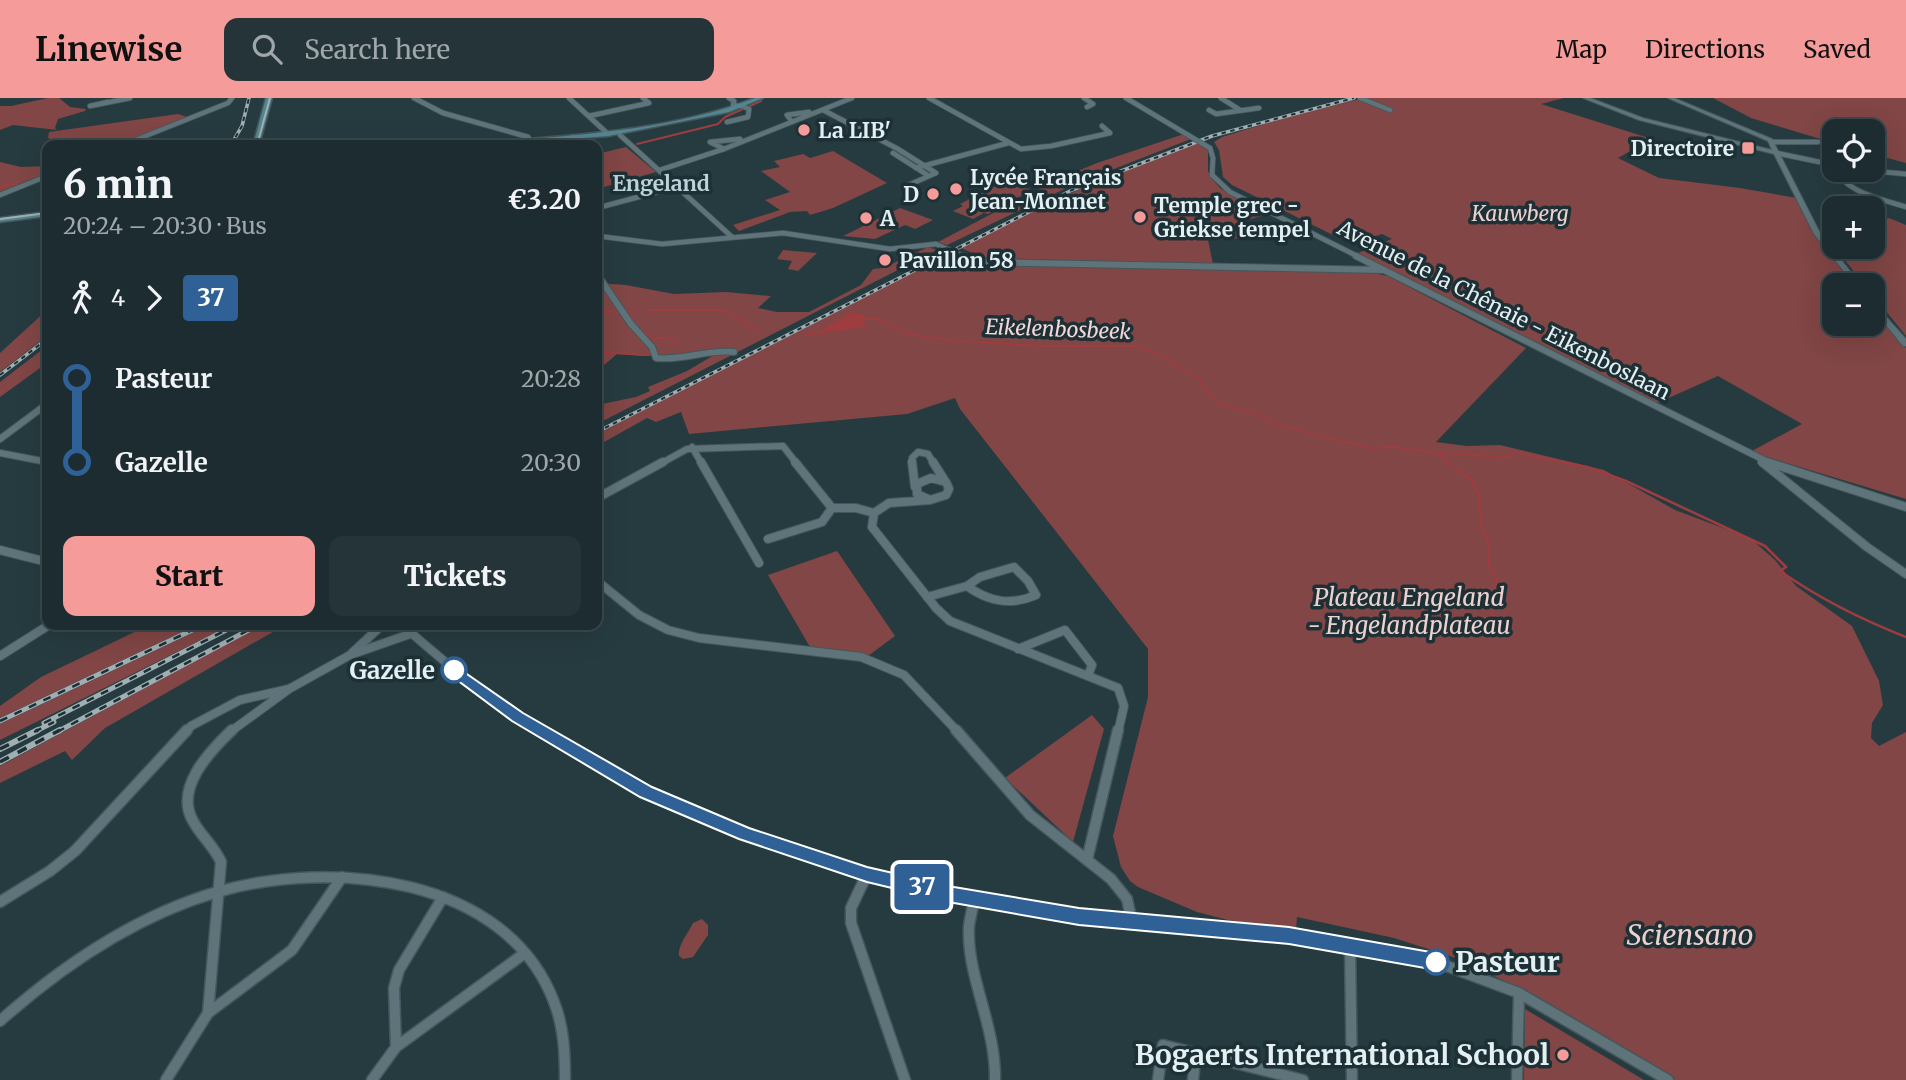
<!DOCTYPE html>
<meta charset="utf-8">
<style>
:root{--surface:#1c2c30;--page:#253438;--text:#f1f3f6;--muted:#a0a7ab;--line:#3a484c;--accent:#f59b99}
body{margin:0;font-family:Merriweather,serif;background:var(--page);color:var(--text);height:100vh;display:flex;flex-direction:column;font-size:26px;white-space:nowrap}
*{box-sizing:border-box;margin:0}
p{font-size:23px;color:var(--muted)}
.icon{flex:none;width:38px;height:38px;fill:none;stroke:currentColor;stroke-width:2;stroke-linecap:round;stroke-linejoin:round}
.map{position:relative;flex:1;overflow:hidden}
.panel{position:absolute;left:42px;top:42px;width:560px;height:490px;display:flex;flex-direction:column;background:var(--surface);border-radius:14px;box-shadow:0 7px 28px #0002,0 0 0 2px var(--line)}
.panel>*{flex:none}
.badge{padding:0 14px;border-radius:5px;font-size:24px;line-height:46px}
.fabs{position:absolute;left:1822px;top:21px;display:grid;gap:14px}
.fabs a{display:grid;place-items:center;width:63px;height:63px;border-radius:14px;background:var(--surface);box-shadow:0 7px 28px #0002,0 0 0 2px var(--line);font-size:35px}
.map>.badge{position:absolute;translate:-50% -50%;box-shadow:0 0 0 4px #fff}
.legs{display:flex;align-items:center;gap:10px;height:77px;padding:0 21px;font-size:23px}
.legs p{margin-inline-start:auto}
.summary{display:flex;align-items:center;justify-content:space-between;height:119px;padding:0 21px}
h1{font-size:38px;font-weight:800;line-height:52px}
.action{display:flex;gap:14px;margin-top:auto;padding:14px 21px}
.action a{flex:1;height:80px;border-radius:14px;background:var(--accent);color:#111;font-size:28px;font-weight:800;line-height:80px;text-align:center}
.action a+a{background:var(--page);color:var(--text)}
ul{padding:0 21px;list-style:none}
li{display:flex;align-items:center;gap:24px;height:84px;font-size:26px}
li i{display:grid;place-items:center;width:10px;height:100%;margin:0 9px;background:currentColor}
li i::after{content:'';width:18px;height:18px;margin:-9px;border:5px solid;border-radius:50%;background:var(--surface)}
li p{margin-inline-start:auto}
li:first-child i{background:linear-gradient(#0000 50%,currentColor 0)}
li:last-child i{background:linear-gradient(currentColor 50%,#0000 0)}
header{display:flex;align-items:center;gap:42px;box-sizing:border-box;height:98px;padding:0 35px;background:var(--accent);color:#111}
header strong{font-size:33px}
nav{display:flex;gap:38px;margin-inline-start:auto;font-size:24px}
.search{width:490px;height:63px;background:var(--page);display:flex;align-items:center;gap:18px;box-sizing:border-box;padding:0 24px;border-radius:14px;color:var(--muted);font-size:26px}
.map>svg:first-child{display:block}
.green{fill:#814645}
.water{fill:#9d3d40}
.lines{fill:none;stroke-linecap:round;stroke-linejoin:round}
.stream-far1{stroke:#9d3d40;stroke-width:2}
.stream{stroke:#9d3d40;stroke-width:2.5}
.minor-far3-casing{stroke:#45575b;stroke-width:6}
.minor-far2-casing{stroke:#45575b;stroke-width:8}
.minor-far1-casing{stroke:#45575b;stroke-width:10}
.minor-casing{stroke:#45575b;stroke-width:13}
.tertiary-casing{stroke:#45575b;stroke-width:2}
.secondary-casing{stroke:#45575b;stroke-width:3}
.minor-far3{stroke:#5e747a;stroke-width:4.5}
.minor-far2{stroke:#5e747a;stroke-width:6}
.minor-far1{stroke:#5e747a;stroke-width:8}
.minor{stroke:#5e747a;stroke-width:10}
.tertiary{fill:#5e747a;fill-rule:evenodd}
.secondary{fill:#538590;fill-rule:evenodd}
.tram{stroke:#a0afb3;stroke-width:2}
.rail-far2-casing{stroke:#a0afb3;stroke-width:3.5}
.rail-far1-casing{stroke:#a0afb3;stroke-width:5}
.rail-casing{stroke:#a0afb3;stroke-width:6}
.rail-far2{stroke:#1c3035;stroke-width:2;stroke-dasharray:4.5;stroke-linecap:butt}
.rail-far1{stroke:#1c3035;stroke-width:2.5;stroke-dasharray:8;stroke-linecap:butt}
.rail{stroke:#1c3035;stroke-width:3.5;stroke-dasharray:10;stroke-linecap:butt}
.minor-bridge-casing{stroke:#45575b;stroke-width:6;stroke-linecap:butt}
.minor-bridge{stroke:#5e747a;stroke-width:4.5}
.line-1{fill:#306196;stroke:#fff;stroke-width:2}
.poi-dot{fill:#f59b99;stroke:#1c3035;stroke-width:2.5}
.stop-1-dot{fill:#fff;stroke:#306196;stroke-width:3.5}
.labels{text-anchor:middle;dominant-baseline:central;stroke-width:7;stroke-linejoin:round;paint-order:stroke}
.far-poi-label{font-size:21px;font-weight:bold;fill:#e3eff2;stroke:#1c3035;text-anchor:start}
.far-neighbourhood-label{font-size:21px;font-weight:bold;fill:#bbd3d9;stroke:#1c3035}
.far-park-label{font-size:21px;font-style:italic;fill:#edd1cf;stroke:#1c3035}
.far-street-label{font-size:21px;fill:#e3eff2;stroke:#1c3035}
.far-water-label{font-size:21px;font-style:italic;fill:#f4d8d7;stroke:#1c3035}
.park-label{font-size:24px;font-style:italic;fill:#edd1cf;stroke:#1c3035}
.stop-label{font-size:24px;font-weight:bold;fill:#e3eff2;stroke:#1c3035;text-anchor:end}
.near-park-label{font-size:28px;font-style:italic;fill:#edd1cf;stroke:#1c3035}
.near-stop-label{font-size:28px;font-weight:bold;fill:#e3eff2;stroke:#1c3035;text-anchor:start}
.near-poi-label{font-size:28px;font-weight:bold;fill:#e3eff2;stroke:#1c3035;text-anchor:end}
</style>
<header>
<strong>Linewise</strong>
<div class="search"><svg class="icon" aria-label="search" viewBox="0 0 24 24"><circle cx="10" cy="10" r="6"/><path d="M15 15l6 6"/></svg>Search here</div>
<nav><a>Map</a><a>Directions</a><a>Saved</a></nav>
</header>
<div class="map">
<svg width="1906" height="982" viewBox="0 0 1906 982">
<rect width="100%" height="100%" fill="#263b40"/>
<path class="green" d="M48,0H59L70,9L86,11L85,13L58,21L55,30L57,32L13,27L0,32V8H11Z
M1365,0H1564L1541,6L1652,41L1618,60L1659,80L1740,90L1797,100L1818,142L1855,187H1834V226H1872L1873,208L1906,250V401L1750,354L1802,326L1718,278L1655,306L1358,155L1392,141L1382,136L1351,146L1232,87L1223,79L1219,52L1214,44L1222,39L1299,15Z
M1713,0H1906V65L1873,56L1872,33H1834V45L1751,20Z
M178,16L187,19C141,37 97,61 48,40L49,34Z
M1184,36L1191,41L1075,86L947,147L938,144L1054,83L1097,65Z
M1197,44L1208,52V73L1212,81L1220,90L1268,116L1238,125L1259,139L1208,142L1213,166L983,160L959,149L1109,77Z
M626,49L656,74L597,91V56Z
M833,53L887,85L833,110L810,117L807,113L790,114L739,133L733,127L780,112L765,102L790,94L761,73L780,69L774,63L803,56L810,60Z
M0,64L21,69L47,68V75L0,94Z
M1005,83L1032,92L988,116L984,115L973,121L953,113L963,108L960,106Z
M900,110L933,122L915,131L905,127L875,141L843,138Z
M1889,120L1906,127V238L1873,197L1872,187H1865L1834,149H1872L1873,125Z
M928,149L937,152L597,326V307L636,299L650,293L648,289L687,273L714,257L646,258L617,256L597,273V185L626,187L674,196L726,194L771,198L758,210L777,214H809L861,187L873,171L883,170Z
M783,152L817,155L798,173L788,171L792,163L777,161Z
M944,156L960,165L1374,175L1388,178L1526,250L1436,344L1467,348L1500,347L1604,372L1675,412L1750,440L1775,462L1796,488L1852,528L1879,583L1883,607L1872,625L1871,640L1879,648L1906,634V982H1673L1522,892L1462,862L1394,840L1297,819L1296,832L1228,822L1197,814L1138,789L1130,783L1121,769L1113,738L1148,599V551L960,311L955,300L907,316L689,336L681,314L656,324L647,320L597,348V336Z
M47,212V238L0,274V255Z
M47,248V265L0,299V284Z
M837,453L895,538L868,558L810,549L768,477Z
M149,527H197L0,620V608L41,579Z
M209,527L227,529L0,642V626Z
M262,527H285L105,630L72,662L65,653L0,685V668Z
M1092,617L1104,631L1073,744L1005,680Z
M702,821L708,827V837L693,859L683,861L679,858C677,848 689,834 693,825Z
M1525,911L1644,982H1524Z"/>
<path class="water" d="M852,214L863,216L866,229L813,237Z"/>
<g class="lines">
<path class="stream-far1" d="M750,8L761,3
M637,46L718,26L725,19L743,11
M0,88L17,86
M597,211L618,215
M646,212H725L760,234
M636,213L630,214L635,228L655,242
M862,221H877L909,236L947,242L1040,248H1136L1161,257L1200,282L1209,297L1220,306L1258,316L1275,326L1370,350L1394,349L1438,355L1510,359L1514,354L1570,366
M805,237L815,235
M655,240H667L678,245
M601,254L644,257L649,255
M1438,355L1449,366"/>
<path class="stream" d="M1447,364L1451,368
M1562,364L1587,369L1626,383L1765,448L1786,469L1780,473C1820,501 1860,521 1906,539
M1456,371L1471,381L1479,398L1481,429L1488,442L1489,467L1497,482L1492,518"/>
<g class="minor-far3-casing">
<path id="minor-far3" d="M414,0L443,15L528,39L530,42
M569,0L608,36
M729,0L734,3L733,7L740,8
M929,0L1021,51L1051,48L1110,35L1102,28
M1084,0L1093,6L1087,9
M1126,0L1188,37
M1221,0L1240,12
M1360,0L1390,12
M108,4L90,8L130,0
M823,12L898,51L936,75L904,89
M1209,12L1216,16L1259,10
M589,18L649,5L643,0
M727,24L748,19L749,11L742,8
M792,24L787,17L809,14
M620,37L732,139
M1772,44H1818
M123,47L228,5L232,0
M536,47L572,44L573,39
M1210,50L1213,60L1212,77L1230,94L1359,159
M724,51L710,44L740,41
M893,55L929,78
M1776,55L1834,67
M1831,66C1845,95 1878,100 1906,109
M916,70L1008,45
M660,72L724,51L852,0
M1862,72L1906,76
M0,97L47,78
M597,110L676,89
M597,138L662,146L783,135L890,151L936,146
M597,138V159
M963,158L968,159"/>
</g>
<g class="minor-far2-casing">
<path id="minor-far2" d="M597,158V175
M963,158L983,164L1384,172
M1356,158L1772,366
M597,176L631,226L652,249L656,260C683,263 707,251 734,254
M0,341L47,306
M692,349L702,366
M0,355L47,364
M1761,362L1763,366
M660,366L687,351L783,348L797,366
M913,366L912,360L918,354L928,356L934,366"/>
</g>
<g class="minor-far1-casing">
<path id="minor-far1" d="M701,364L759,465
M795,364L832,410
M912,364L915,389
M933,364L945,383
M1762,364L1867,449L1906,476
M1767,364L1906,409
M931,380L946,384L949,391L946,397L930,402L917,396V386Z
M597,400L663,364
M832,410H856L874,415L872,429L936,510L950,523L1118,590L1124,608L1118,634
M874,415L889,405L930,402
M768,441L822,424L832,410
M0,452L47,464
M1014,469L1028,483L1036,497C1011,508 989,504 967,488L980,479Z
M597,483L639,517L668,532L699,540L861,559L904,577L958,634
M927,499L967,488
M402,527C447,566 491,604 543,634
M1018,551L1065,532L1092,567L1088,578
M352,555L382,527
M0,558L49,527
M186,634L191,628L240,602L289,591L350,557L410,536
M230,634L289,591"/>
</g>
<g class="minor-casing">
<path id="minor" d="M540,632L648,695L745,736L867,776L974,801L1079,819L1289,837L1428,861L1519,895L1668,982
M956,632L1030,717L1111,781L1127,801L1132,824
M1087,762L1118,632
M867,776L851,810V825L905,982
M974,801C973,810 970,819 969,828C966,877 996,927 995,982
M0,804L50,773L75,753L187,632
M1350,849L1352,982
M208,915L292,852L342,779
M0,923C63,867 135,818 217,794C330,761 506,777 554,904C564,929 565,956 565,982
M396,949L525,855
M166,982L208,915L221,764C214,748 201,738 193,723C174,690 210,653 232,632
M372,982L396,949L394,890L399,872L443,799
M1158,982L1163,947L1303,982
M1193,982L1196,955
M1517,982L1519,895"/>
</g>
<g class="tertiary-casing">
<path id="tertiary" d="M1583,0H1590L1643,20L1772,52L1768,43L1668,0H1674L1772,41L1820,135L1861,187H1855L1814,136L1774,56L1639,22Z
M1872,203L1906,241V248H1903L1872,210Z"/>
</g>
<g class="secondary-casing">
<path id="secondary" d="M266,0H272L259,47H253Z
M755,0H763L729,14L608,38L492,47H470L473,45C566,38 668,34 755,0Z
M47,114V118L0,124V120Z"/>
</g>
<use href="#minor-far3" class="minor-far3"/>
<use href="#minor-far2" class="minor-far2"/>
<use href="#minor-far1" class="minor-far1"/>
<use href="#minor" class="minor"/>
<use href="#tertiary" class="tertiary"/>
<use href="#secondary" class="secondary"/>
<path class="tram" d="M257,47L270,0
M0,121L47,115"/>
<g class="rail-far2-casing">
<path id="rail-far2" d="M231,47L242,28L249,0
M0,277L47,241
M597,334L1072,92L1212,38L1354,0"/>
</g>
<g class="rail-far1-casing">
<path id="rail-far1" d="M0,623L203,527
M44,625L236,527
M34,634L54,624
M57,634L258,527"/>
</g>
<g class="rail-casing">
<path id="rail" d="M0,651L38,632
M0,664L60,632"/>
</g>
<use href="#rail-far2" class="rail-far2"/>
<use href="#rail-far1" class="rail-far1"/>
<use href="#rail" class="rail"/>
<g class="minor-bridge-casing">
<path id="minor-bridge" d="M1188,37L1210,50
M936,146L963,158"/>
</g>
<use href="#minor-bridge" class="minor-bridge"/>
</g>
<path class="line-1" d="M454,567L523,615L652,689L749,730L867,769L954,789L1079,810L1289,829L1436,855L1442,857L1445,864L1442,870L1436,872L1289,846L1079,827L954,805L867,784L739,741L640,699L512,623L449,576L447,572Z"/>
<g class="poi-dot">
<circle cx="804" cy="32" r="7"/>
<rect x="1741" y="43" width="14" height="14" rx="3.5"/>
<circle cx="956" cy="91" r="7"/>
<circle cx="933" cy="96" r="7"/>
<circle cx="1140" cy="119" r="7"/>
<circle cx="866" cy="120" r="7"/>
<circle cx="885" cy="162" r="7"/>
<circle cx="1563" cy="957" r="7"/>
</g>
<g class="stop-1-dot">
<circle cx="454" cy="572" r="12"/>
<circle cx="1436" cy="864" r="12"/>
</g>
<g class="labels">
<g class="far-poi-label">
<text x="818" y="32">La LIB'</text>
<text x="1734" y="50" text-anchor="end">Directoire</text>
<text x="970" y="79">Lycée Français<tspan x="970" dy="24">Jean-Monnet</tspan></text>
<text x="919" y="96" text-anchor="end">D</text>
<text x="1154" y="107">Temple grec -<tspan x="1154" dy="24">Griekse tempel</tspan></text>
<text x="880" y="120">A</text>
<text x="899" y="162">Pavillon 58</text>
</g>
<g class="far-neighbourhood-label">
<text x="661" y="85">Engeland</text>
</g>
<g class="far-park-label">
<text x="1520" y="115">Kauwberg</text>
</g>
<g class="far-street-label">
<text transform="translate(1504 212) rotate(27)">Avenue de la Chênaie - Eikenboslaan</text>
</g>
<g class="far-water-label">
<text transform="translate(1058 231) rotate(2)">Eikelenbosbeek</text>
</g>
<g class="park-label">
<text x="1409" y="499">Plateau Engeland<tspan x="1409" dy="28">- Engelandplateau</tspan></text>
</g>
<g class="stop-label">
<text x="435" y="572">Gazelle</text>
</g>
<g class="near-park-label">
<text x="1690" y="837">Sciensano</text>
</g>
<g class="near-stop-label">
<text x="1455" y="864">Pasteur</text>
</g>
<g class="near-poi-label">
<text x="1549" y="957">Bogaerts International School</text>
</g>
</g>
</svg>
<div class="fabs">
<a><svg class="icon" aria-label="locate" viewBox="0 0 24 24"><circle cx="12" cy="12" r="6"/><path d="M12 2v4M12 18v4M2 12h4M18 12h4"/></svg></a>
<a>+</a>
<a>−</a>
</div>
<b class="badge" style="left:922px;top:789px;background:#306196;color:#fff">37</b>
<section class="panel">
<div class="summary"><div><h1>6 min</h1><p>20:24 – 20:30 · Bus</p></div><b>€3.20</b></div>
<div class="legs"><svg class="icon" aria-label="walk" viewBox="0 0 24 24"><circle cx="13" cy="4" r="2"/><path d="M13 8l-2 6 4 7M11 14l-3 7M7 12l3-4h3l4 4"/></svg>4<svg class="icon" aria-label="forward" viewBox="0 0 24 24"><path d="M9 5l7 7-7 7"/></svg><b class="badge" style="background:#306196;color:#fff">37</b></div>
<ul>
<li><i style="color:#306196"></i><b>Pasteur</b><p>20:28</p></li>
<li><i style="color:#306196"></i><b>Gazelle</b><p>20:30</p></li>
</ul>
<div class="action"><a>Start</a><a>Tickets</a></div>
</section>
</div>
